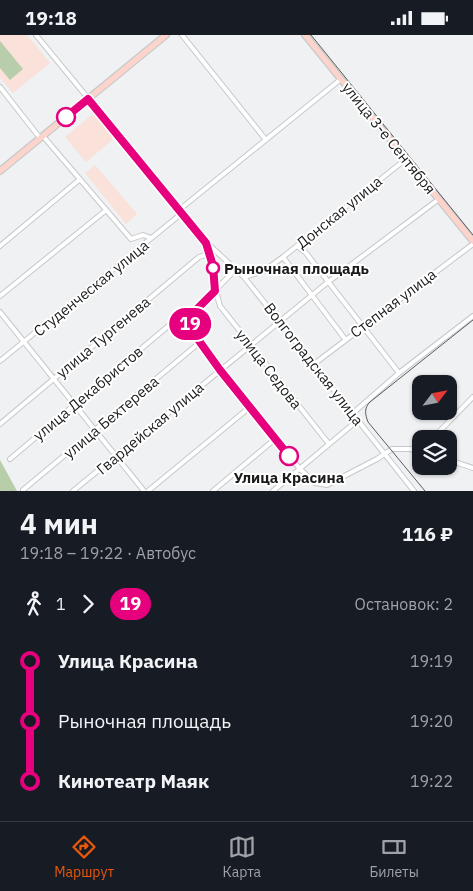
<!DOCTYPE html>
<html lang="ru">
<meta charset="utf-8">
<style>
:root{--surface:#171b24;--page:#20242c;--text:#f1f3f6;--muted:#9ea1a6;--line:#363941;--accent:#ea580c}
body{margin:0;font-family:"IBM Plex Sans",sans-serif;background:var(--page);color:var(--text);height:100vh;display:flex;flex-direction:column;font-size:19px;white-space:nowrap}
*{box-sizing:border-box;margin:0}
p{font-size:16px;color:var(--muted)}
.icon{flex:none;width:28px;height:28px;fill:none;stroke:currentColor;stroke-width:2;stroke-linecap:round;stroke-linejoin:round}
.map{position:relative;height:456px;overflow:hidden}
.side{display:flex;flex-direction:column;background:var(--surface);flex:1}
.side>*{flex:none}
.badge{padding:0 10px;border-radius:16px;font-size:18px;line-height:32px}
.needle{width:32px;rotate:58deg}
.buttons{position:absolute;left:412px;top:340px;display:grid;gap:10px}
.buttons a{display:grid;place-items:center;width:45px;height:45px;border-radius:10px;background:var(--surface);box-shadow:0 1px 4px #0004;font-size:25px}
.map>.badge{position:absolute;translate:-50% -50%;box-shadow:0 0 0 2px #fff}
.legs{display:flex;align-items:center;gap:8px;height:55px;padding:0 20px;font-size:16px}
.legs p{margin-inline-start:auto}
.overview{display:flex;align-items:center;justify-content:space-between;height:85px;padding:0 20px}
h1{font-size:28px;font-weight:700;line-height:38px}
ul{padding:0 20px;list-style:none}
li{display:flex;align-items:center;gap:18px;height:60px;font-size:19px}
li i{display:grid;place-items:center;width:8px;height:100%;margin:0 6px;background:currentColor}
li i::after{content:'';width:12px;height:12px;margin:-6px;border:4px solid;border-radius:50%;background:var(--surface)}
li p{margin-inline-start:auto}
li:first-child i{background:linear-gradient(#0000 50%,currentColor 0)}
li:last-child i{background:linear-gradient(currentColor 50%,#0000 0)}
.status{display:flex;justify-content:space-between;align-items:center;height:35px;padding:0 25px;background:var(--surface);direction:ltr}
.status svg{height:14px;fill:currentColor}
.dock{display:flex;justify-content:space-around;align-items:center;height:70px;border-top:1px solid var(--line);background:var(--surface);font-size:14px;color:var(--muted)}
.dock a{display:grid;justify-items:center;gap:2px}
.dock .on{color:var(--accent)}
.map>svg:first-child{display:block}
.education{fill:#fae1d9}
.green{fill:#b8ceaa}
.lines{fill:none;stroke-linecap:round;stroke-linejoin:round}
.street-casing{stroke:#c6c8ca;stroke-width:6}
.secondary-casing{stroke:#c6c8ca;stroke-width:8}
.street{stroke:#fff;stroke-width:4}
.secondary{stroke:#fdd4cc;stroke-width:5.5}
.tram{stroke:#5b5c5d;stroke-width:1}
.line-1-casing{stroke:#fff;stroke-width:11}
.line-1{stroke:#e6007e;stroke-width:8}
.stop-1-dot{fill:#fff;stroke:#e6007e;stroke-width:2.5}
.labels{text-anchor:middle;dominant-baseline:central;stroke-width:4;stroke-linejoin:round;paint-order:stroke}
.street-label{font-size:15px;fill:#1b1b1c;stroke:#fff}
.stop-label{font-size:15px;font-weight:bold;fill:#1b1b1c;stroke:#fff;text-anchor:start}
</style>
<div class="status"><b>19:18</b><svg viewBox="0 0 49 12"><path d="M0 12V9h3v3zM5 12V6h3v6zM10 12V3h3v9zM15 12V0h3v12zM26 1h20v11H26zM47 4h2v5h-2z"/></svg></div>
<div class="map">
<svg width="473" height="456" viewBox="0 0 473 456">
<rect width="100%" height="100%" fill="#eff1f3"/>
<path class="education" d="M0,0H27L50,28L13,58L0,43Z
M94,78L113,101L110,107L86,127L65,102Z
M95,130L137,179L126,189L85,138Z"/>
<path class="green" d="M0,6L23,34L10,45L0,33Z
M0,425L17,456H0Z"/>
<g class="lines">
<g class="street-casing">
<path id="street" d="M36,0L207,208L244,242L414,456
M182,0L266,105
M0,52L40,103
M43,101L131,204L143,200L151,203
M179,175L341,44
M0,211L79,145
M207,211C213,231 214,252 220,271L329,409
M297,211L306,218L399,338
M283,222L345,304
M236,234L194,277L191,282V293L199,308L300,434L315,448L327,450L377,424L392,414H410L421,417
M244,242L264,236L283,222L406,124
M0,261L105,176
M0,277L144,456
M0,326L181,179
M314,329L473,209
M353,378L399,338L473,281
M0,389L199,222L209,219
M432,404L473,362
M10,424L179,282L192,279
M449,425L473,433
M23,455L199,308
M73,456L328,247L439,164
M148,456L250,372
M213,456L275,404
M273,456L358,385"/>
</g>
<g class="secondary-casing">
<path id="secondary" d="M305,0L473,206
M0,136L166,0"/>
</g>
<use href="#street" class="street"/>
<use href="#secondary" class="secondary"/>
<path class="tram" d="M311,0L473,200
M425,456L368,387C365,379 364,373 370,367L473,285"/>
</g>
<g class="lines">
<g class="line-1-casing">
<path id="line-1" d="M66,82L88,64L206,208L213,231L215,256L192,279L190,287L192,296L220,335L289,421"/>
</g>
<use href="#line-1" class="line-1"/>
</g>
<g class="stop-1-dot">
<circle cx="66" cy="82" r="9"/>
<circle cx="213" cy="233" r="6"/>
<circle cx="289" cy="421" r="9"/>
</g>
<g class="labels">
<g class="street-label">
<text transform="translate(389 103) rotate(51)">улица 3-е Сентября</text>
<text transform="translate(339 177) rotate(-39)">Донская улица</text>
<text transform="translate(91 253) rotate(-39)">Студенческая улица</text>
<text transform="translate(393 268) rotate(-37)">Степная улица</text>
<text transform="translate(103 302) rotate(-40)">улица Тургенева</text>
<text transform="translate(314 329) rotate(52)">Волгоградская улица</text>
<text transform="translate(269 334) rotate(52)">улица Седова</text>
<text transform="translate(88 358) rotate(-40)">улица Декабристов</text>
<text transform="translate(111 382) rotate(-40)">улица Бехтерева</text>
<text transform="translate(150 393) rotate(-40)">Гвардейская улица</text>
</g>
<g class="stop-label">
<text x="224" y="233">Рыночная площадь</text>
<text x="289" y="442" text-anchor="middle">Улица Красина</text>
</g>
</g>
</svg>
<div class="buttons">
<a><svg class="needle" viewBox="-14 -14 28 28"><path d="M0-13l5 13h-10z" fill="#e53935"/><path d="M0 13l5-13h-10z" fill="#9ea1a6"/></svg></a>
<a><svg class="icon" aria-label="layers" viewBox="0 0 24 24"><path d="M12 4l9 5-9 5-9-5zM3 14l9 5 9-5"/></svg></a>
</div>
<b class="badge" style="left:190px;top:289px;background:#e6007e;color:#fff">19</b>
</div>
<section class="side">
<div class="overview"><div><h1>4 мин</h1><p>19:18 – 19:22 · Автобус</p></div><b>116 ₽</b></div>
<div class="legs"><svg class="icon" aria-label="walk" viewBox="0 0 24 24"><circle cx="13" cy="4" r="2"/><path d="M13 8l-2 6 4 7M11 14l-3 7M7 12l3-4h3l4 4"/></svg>1<svg class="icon" aria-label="forward" viewBox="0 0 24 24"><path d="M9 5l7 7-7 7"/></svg><b class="badge" style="background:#e6007e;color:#fff">19</b><p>Остановок: 2</p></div>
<ul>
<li><i style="color:#e6007e"></i><b>Улица Красина</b><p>19:19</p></li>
<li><i style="color:#e6007e"></i><span>Рыночная площадь</span><p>19:20</p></li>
<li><i style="color:#e6007e"></i><b>Кинотеатр Маяк</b><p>19:22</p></li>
</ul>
</section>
<nav class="dock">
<a class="on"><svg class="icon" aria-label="directions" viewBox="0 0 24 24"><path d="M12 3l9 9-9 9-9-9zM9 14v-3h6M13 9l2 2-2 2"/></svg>Маршрут</a>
<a><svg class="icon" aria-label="map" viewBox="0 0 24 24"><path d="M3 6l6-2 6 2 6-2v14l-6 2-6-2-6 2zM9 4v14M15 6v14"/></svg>Карта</a>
<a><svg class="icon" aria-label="tickets" viewBox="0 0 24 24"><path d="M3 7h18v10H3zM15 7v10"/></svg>Билеты</a>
</nav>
